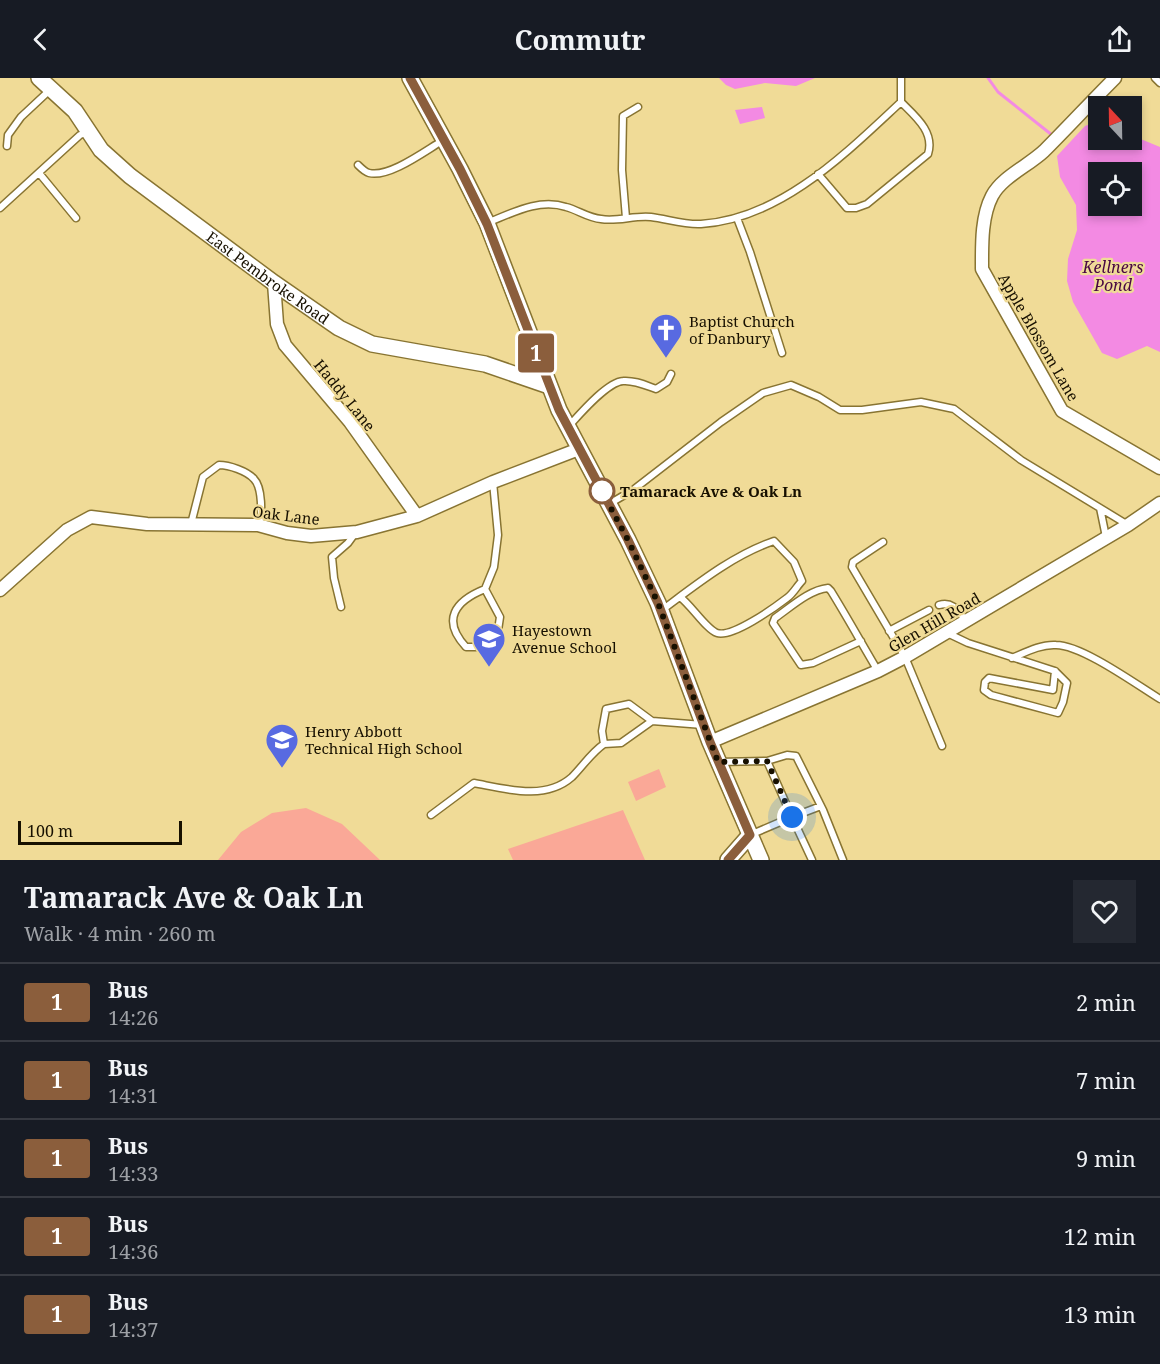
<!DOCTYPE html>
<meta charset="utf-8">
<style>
:root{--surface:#171b24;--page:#242831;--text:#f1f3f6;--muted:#9ea1a6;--line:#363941}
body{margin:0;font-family:"Noto Serif",serif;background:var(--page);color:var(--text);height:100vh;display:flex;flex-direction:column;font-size:22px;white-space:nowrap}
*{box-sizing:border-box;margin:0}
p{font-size:20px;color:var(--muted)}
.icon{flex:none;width:33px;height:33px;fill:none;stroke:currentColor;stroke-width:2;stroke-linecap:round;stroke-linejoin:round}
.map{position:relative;height:782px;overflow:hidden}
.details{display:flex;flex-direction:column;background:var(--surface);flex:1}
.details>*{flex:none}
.badge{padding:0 12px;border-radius:4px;font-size:21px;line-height:39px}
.needle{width:39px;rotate:338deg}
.fabs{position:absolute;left:1088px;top:18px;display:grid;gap:12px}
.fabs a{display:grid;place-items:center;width:54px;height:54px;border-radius:0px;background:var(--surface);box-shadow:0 3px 9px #0003;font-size:30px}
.scale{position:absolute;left:18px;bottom:15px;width:164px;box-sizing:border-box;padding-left:6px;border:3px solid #171000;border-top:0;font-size:16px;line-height:21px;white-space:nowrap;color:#171000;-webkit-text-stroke:4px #f0db97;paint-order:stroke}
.you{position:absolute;width:30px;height:30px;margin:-15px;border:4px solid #fff;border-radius:50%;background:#1a73e8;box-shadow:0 0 0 9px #1a73e833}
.map>.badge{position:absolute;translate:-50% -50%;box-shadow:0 0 0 3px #fff}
.round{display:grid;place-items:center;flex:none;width:63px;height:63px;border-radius:0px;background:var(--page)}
.headline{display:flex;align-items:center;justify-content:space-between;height:102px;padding:0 24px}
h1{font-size:28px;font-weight:700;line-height:45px}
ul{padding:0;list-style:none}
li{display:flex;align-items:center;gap:18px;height:78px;padding:0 24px;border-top:2px solid var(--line)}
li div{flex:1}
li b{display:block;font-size:22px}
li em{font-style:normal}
li .badge{min-width:66px;font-weight:700;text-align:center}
header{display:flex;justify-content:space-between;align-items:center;height:78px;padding:0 24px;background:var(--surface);font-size:27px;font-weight:700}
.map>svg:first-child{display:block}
.green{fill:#faa897}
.water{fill:#f38ae3;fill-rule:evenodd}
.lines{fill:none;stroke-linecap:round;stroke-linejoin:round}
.stream{stroke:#f38ae3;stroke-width:3}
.service-casing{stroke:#887432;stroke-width:9}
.minor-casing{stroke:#887432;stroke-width:15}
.tertiary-casing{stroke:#887432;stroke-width:18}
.service{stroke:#fff;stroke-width:6}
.minor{stroke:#fff;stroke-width:12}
.tertiary{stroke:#fff;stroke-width:15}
.line-casing{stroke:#fff;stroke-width:14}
.line{stroke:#8b5e3c;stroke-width:9}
.walk{stroke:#171000;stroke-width:6;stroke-dasharray:0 10.8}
.stop-dot{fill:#fff;stroke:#8b5e3c;stroke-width:3}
.labels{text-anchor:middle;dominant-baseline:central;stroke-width:4.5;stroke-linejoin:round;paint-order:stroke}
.street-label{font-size:15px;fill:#171000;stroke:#f0db97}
.poi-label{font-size:15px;fill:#171000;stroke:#f0db97;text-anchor:start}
.stop-label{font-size:15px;font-weight:bold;fill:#171000;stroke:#f0db97;text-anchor:start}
.water-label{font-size:16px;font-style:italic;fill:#490743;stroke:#f0db97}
</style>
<header><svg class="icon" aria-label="back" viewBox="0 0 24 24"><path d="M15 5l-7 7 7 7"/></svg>Commutr<svg class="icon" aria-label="share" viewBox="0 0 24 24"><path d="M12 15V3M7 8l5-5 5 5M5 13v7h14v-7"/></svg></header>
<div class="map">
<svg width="1160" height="782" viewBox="0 0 1160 782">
<rect width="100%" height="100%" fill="#f0db97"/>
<path class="green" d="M659,691L666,709L636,723L628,704Z
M306,730L342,746L380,782H218L241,754L272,735Z
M623,732L645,782H513L508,771Z"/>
<path class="water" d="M719,0H815L796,8L765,5L735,11L726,7Z
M762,29L765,40L740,46L735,32Z
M1095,44L1098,45V62H1131V57L1160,69V274L1147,268L1117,281L1102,275L1073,224L1067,203L1068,181L1077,152L1076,127L1060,99L1057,78L1085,48ZM1131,94V128H1098V94Z"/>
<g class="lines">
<path class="stream" d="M988,0L998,14L1052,57"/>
<g class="service-casing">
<path id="service" d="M1155,0L1160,5
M7,68L8,57L21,39L51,11
M358,87C361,90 365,94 369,95C389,100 425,73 442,63
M39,95L76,140
M818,96L847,130H856L867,126L928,76C935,54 915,38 901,24
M0,130L80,57L89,54
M626,140L622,92L623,38L638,29
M737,140L750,174L782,275
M487,145C512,135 539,120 566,129C578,132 588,140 601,141C617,144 635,137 651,139C667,141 685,147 701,146C781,141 846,75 901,24V0
M568,349C579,337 607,304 623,303C634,302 645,307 656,311L667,304L671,296
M609,426L633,412L721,344L763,315L791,307L819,319L840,332H862L921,324L954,331L1021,382L1128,447
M1100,430L1106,459
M191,446L203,399L219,387C229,387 247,393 254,401C262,409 263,437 258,447
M883,464L853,484L852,489L905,579L942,668
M485,511L500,539L497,559L484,569H466C441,542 455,523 485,511L494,489L498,457L493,404
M939,527C953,523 958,533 966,543
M341,529L334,500L332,479L348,465L356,454
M662,532C697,506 733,477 774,463L794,484L802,503C797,508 793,516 787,520C774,530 732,560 717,555C707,552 691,527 680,519
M889,553L929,532
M947,555L968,565L1055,593L1067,605L1063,624L1058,635L991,617L984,612L985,604L989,600L1053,612L1055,593
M861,563L813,585L801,587L773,545L775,540C791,529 809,512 828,510L831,513C847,539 862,566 878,593
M1012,580C1026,574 1041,566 1056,567C1082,567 1137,607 1160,621
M652,643L621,665L604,666L602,653L606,631L629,626L652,643L703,647
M767,683L792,739L821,728
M719,684L767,683L787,677L796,678L823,732L843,782
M431,737L474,705C506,711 545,723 572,699C583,688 591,675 604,666
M750,757L792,739L812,782"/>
</g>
<g class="minor-casing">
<path id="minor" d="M1115,0C1091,24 1068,49 1044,73C1028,88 1002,99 992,118C981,139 982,168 982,191L1062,333L1160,390
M274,205L277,246L285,267L350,344L417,438
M0,512L67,452L91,439L147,446L258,447L287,455L311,458L357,454L417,438L493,404L579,371
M710,664L878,593L905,579L1128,447L1160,425"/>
</g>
<g class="tertiary-casing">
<g id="tertiary">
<path id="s1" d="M39,0L75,33L101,72L130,98L274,205L339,250L372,266L485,286L549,308"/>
<path d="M410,0L460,91L487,145L559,332L628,462L658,525L710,664L761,782"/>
<path d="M728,782L750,757"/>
</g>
</g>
<use href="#service" class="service"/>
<use href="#minor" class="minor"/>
<use href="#tertiary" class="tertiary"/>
</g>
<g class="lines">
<g class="line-casing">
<path id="line" d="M410,0L460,91L487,146L559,332L628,462L658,525L710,664L750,757L728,782"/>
</g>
<use href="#line" class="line"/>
<path class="walk" d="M602,413L599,408L628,462L658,525L718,684L767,683L792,739"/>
</g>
<defs>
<g id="church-pin" transform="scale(1.725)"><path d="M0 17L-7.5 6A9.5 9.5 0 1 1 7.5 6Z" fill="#586ae1" stroke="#f0db97"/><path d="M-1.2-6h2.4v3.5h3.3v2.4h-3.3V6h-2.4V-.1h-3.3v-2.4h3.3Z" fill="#fff"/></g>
<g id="school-pin" transform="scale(1.725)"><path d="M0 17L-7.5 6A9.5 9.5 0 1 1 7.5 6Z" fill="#586ae1" stroke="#f0db97"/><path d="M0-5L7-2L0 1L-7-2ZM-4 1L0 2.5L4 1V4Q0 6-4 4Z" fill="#fff"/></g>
</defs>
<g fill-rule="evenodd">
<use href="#church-pin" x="666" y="252"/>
<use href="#school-pin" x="489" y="561"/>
<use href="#school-pin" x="282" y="662"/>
</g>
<circle class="stop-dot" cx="602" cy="413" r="12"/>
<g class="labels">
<g class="street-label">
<text stroke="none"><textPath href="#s1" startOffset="306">East Pembroke Road</textPath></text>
<text transform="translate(1039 259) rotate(60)">Apple Blossom Lane</text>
<text transform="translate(345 317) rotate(51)">Haddy Lane</text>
<text transform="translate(286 437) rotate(7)">Oak Lane</text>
<text transform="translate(934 544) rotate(-30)">Glen Hill Road</text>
</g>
<g class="poi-label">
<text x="689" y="243">Baptist Church<tspan x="689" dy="17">of Danbury</tspan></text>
<text x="512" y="552">Hayestown<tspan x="512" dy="17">Avenue School</tspan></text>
<text x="305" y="653">Henry Abbott<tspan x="305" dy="17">Technical High School</tspan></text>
</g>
<g class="stop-label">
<text x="620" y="413">Tamarack Ave &amp; Oak Ln</text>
</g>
<g class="water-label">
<text x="1113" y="189">Kellners<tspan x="1113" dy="18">Pond</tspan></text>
</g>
</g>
</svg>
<div class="fabs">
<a><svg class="needle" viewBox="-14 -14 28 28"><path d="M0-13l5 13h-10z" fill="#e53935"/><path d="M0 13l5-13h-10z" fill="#9ea1a6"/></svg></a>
<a><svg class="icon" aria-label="locate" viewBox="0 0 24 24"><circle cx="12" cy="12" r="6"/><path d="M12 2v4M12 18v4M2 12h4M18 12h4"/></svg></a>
</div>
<div class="scale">100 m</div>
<div class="you" style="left:792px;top:739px"></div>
<b class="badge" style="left:536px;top:275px;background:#8b5e3c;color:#fff">1</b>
</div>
<section class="details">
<div class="headline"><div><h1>Tamarack Ave &amp; Oak Ln</h1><p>Walk · 4 min · 260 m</p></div><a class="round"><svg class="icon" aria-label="heart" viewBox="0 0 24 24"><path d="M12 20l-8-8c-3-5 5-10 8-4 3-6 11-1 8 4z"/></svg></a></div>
<ul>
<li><span class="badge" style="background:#8b5e3c;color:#fff">1</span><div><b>Bus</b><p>14:26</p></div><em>2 min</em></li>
<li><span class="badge" style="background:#8b5e3c;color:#fff">1</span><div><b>Bus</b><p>14:31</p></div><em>7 min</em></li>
<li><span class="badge" style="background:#8b5e3c;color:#fff">1</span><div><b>Bus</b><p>14:33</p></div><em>9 min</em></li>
<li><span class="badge" style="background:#8b5e3c;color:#fff">1</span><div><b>Bus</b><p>14:36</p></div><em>12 min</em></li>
<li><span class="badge" style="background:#8b5e3c;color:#fff">1</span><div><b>Bus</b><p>14:37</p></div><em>13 min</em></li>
</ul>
</section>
